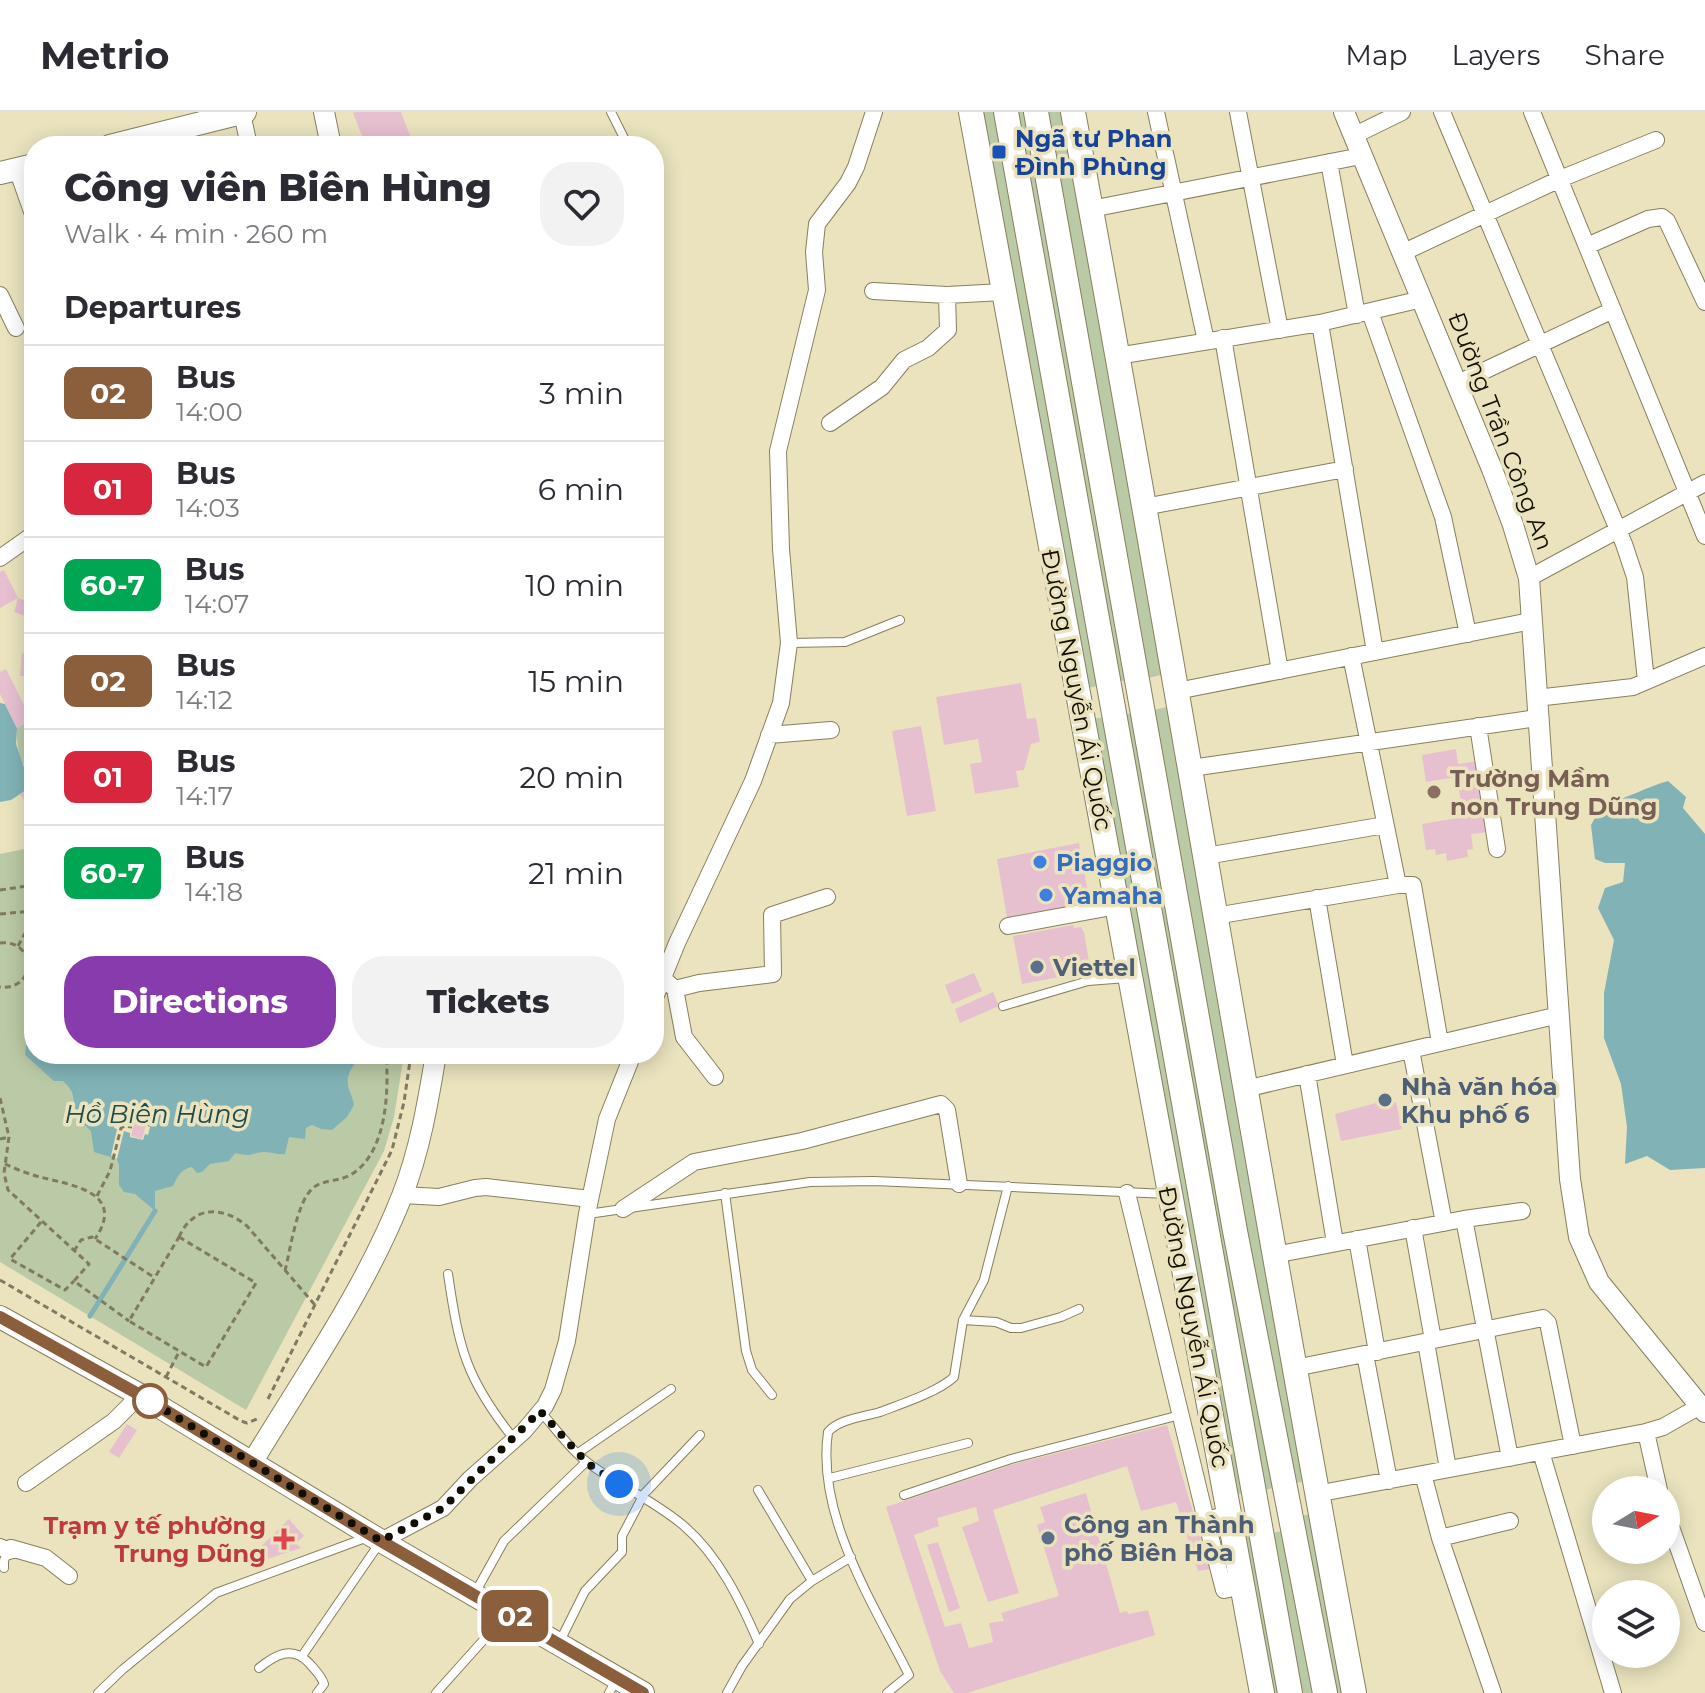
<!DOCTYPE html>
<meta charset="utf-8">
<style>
:root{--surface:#fff;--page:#f2f2f3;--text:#2b2b33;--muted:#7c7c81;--line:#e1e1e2;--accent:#873bac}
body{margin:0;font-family:Montserrat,sans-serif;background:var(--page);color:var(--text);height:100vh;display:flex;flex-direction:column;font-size:30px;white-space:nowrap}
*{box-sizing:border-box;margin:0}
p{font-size:26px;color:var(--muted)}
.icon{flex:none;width:44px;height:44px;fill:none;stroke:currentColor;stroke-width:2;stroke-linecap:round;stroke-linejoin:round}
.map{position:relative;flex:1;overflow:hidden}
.side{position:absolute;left:24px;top:24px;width:640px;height:928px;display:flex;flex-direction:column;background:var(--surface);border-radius:32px;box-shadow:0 4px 20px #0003}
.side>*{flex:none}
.badge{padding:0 16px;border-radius:12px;font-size:28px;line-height:52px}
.needle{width:52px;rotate:80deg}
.tools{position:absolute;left:1592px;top:1364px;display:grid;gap:16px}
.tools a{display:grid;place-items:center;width:88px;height:88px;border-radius:50%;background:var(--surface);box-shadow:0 4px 20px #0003;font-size:40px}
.you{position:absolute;width:40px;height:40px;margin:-20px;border:6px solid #fff;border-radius:50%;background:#1a73e8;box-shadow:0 0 0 12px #1a73e833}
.map>.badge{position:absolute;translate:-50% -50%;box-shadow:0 0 0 4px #fff}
h2{padding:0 40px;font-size:30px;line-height:72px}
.round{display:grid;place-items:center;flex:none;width:84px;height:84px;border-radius:32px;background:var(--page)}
.summary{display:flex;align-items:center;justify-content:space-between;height:136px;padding:0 40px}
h1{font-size:38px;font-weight:800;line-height:60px}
.primary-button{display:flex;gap:16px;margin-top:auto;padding:16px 40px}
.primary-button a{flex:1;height:92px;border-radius:32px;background:var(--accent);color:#fff;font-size:32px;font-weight:800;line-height:92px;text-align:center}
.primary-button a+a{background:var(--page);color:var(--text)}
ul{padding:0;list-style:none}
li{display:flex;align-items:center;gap:24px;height:96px;padding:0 40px;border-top:2px solid var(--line)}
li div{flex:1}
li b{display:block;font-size:30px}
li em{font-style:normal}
li .badge{min-width:88px;font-weight:700;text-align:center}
header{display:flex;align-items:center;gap:48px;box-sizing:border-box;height:112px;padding:0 40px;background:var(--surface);border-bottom:2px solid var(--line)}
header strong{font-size:38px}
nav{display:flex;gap:44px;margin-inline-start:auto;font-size:28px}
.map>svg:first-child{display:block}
.green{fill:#bac9a6}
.water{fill:#81b3b6}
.pier{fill:#eae3be}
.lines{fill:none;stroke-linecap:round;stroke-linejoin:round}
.stream{stroke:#81b3b6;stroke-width:5}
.building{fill:#e7c0d0}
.service-casing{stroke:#877f5e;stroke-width:10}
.minor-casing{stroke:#877f5e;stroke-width:18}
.tertiary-casing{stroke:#877f5e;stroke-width:22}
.secondary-casing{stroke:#877f5e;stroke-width:24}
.primary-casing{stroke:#877f5e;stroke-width:26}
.path{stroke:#7f7a61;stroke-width:3;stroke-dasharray:6 4;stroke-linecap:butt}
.service{stroke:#fff;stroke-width:8}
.minor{stroke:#fff;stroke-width:16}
.tertiary{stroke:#fff;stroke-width:20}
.secondary{stroke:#fff;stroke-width:22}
.primary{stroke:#fff;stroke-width:24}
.line-casing{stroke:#fff;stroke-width:18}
.line{stroke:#8b5e3c;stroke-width:12}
.walk{stroke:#110e03;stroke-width:8;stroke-dasharray:0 14.4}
.transit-dot{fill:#1a4fb4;stroke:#eae3be;stroke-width:3}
.education-dot{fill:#8d6e63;stroke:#eae3be;stroke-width:3}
.shop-dot{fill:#3f7fe0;stroke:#eae3be;stroke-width:3}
.service-dot{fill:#5c6f8a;stroke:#eae3be;stroke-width:3}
.stop-dot{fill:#fff;stroke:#8b5e3c;stroke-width:4}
.health-dot{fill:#e0444e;stroke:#eae3be;stroke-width:3}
.labels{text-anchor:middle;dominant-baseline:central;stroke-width:7;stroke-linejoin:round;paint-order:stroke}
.transit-label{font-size:24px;font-weight:bold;fill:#164399;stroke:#eae3be;text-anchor:start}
.street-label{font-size:24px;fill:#110e03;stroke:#eae3be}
.education-label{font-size:24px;font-weight:bold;fill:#785e54;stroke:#eae3be;text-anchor:start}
.shop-label{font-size:24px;font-weight:bold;fill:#366cbe;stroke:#eae3be;text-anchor:start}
.service-label{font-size:24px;font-weight:bold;fill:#4e5e75;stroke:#eae3be;text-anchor:start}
.health-label{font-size:24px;font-weight:bold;fill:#be3a42;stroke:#eae3be;text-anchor:end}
.water-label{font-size:26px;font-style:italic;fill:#1c4b4d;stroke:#eae3be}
</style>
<header>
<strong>Metrio</strong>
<nav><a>Map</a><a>Layers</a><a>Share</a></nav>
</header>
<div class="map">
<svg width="1705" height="1581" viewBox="0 0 1705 1581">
<rect width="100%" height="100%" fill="#eae3be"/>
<path class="green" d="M980,0H997L1099,574L1087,576Z
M1015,0H1026L1126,568L1117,570Z
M1045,0H1064L1165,562L1144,567Z
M1171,594L1305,1369L1295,1371L1251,1157L1149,599Z
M1132,601L1277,1375L1264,1378L1123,603Z
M1105,605L1246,1381L1235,1382L1093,607Z
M34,606V664C19,653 16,633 17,616Z
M34,735V942H404L394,1005L384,1039L246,1298L0,1150V742Z
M1311,1402L1345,1581H1333L1301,1404Z
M1284,1419L1316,1581H1299L1271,1421Z
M1253,1421L1281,1581H1272L1243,1423Z"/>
<path class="water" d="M0,591L5,592L17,616L16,632L25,658L34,664V673L11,688L0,690Z
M1668,669L1686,685L1683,696L1705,722V1056L1670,1058L1647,1044L1625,1052L1627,1015L1621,972L1604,926V881L1614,828L1598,796L1605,776L1623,770L1625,751H1605L1595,747L1591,713L1603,692C1627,687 1646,675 1668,669Z
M34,932V942H357C356,954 349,957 348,966C346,976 353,984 354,993L347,1005L332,1018L321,1017L312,1013L306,1016L305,1027L289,1025L285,1042C277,1043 271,1040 263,1040C247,1042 253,1045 235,1041L229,1049L210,1052L202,1060L197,1061L192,1055C182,1056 177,1065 173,1074L155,1079V1099L135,1082L124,1080L119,1073V1054L117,1047L94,1040L91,1019L78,1007L72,980L68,974L63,969H54L25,943L26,933Z"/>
<path class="pier" d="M134,1005L148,1009L147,1014L150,1015L148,1023L145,1022L143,1028L130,1025V1021L124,1019L117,1047L111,1044L117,1017L114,1016L116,1006L132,1010Z"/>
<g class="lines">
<path class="stream" d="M90,1204L155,1099"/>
</g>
<path class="building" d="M356,0H401L414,34H366L353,1Z
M4,458L18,486L0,496V460Z
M18,486L34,491V507L14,500Z
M22,541L34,542V565L20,564Z
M6,557L31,607L17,616L0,582V560Z
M1021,571L1027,607L1036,606L1040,630L1031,632L1024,658L1016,659L1019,675L975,682L970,652L982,650L978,627L944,633L936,585Z
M921,614L936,699L907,704L892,619Z
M1456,637L1458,652L1478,649L1489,720L1471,722L1473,737L1467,738L1468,745L1447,749L1446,741L1436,743L1435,737L1426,738L1422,712L1463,705L1457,665L1426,670L1422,643Z
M34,673V704L20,682Z
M1079,731L1091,797L1008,811L997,747Z
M1073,813L1074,816L1081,815L1084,820L1089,850L1085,851L1086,857L1079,858L1080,861L1022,872L1013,824Z
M974,861L982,879L952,892L945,873Z
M993,880L999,894L960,911L955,897Z
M1380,990L1381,993L1396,990L1402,1017L1341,1029L1335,1002Z
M135,1007L147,1010L142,1027L131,1024Z
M127,1312L137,1318L119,1346L109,1340Z
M1167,1313L1210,1457L1198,1459L1176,1390L1141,1399L1127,1354L993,1398L1019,1481L988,1490L962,1415L979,1409L976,1395L937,1406L939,1414L914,1423L945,1515L961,1511L969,1536L993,1530L989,1511L1004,1509L1001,1501L1059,1484L1037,1413L1045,1410L1040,1395L1086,1381L1120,1501L1127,1499L1128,1502L1148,1498L1155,1523L967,1581H954L940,1559L886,1395L1014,1352Z
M289,1407L304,1424L296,1431L301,1436L264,1448L256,1439Z
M938,1430L960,1496L949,1500L927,1433Z"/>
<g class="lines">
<g class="service-casing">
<path id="service" d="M611,0L628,34
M789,531L845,530L900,508
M1003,894L1088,869L1127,866
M725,1081L746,1239L752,1258L772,1283
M588,1102L810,1070L874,1069L1168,1082
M448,1162C459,1237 466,1267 514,1327
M963,1208L996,1210L1011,1216H1021L1061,1205L1079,1197
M540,1299C556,1317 572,1340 591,1353C620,1374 656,1390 684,1414C719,1444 741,1490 759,1532
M578,1341L671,1277
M830,1366L968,1331
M758,1378L812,1469
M904,1383L1011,1347L1180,1303
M4,1456V1448L9,1439
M475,1481L504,1429L586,1350
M560,1529L585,1479L622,1440V1424L644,1382L700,1323
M302,1544L381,1429
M259,1556C275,1543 292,1533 309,1551C315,1558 321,1563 324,1572L317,1581
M98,1581L122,1558L216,1481L368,1425
M436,1581L505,1504
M609,1581L617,1566
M727,1581L742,1554L790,1487L812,1469L851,1445
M887,1581L909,1563C873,1491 816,1404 828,1320C839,1307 863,1305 880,1300C901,1292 938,1280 954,1265L963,1208L984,1168L1008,1074"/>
</g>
<g class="minor-casing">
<path id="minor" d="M1156,0L1206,229
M1238,0L1280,218
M1442,0L1624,432L1635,465L1646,569
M1532,0L1705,424
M242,1L249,34
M1353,24L1402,0
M1329,50L1357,203
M17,57L34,105
M1091,97L1361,44
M1587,134L1648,107L1662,105L1667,109L1705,190
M1402,141L1560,67L1656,28
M873,179L947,183L1003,180
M0,183L16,216
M1370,200L1443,405L1468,522
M1320,211L1375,540
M1223,226L1280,559
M1117,244L1320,211L1422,187
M1456,272L1613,198
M830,311L882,275L904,248L928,236L948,218L947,183
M1144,395L1345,357
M0,446L34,422
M1529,466L1705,371
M1351,544L1398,773
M1177,579L1531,509
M1536,586L1633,575L1705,544
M1478,614L1497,737
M769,623L831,618
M1191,656L1537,606
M1206,744L1385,713
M1317,786L1345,953
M1215,804L1398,773H1413L1440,931
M1008,814L1117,794
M667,870L675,877L684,925L715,965
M675,877L699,871L773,862L772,803L827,785
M654,888L677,831L753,669L781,591L789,531L781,437L778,339L817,178L814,140L817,112L848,71L856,55L874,0
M1411,938L1444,1111
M1307,962L1335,1131
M1245,977L1559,903
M1127,1081L1206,1408L1229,1402
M402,1083L439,1085L475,1076L486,1075L590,1087
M623,1097L694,1050L802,1029L941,992L947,998L959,1072
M1464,1107L1510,1346
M1413,1116L1433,1228
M1357,1127L1377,1240
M1274,1143L1464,1107L1522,1099
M1426,1230L1448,1357
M1365,1242L1389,1369
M1295,1256L1543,1206L1548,1211L1573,1334
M1646,1320L1659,1378
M1541,1340L1613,1581
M1423,1362L1440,1426L1493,1581
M26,1371L114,1309L140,1283
M1316,1382L1646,1320L1663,1315L1700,1294
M1666,1401L1705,1511
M1206,1408L1224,1478L1242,1474
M1440,1426L1510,1409
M381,1429L443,1396L470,1367L524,1319L545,1294L553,1278L567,1229L587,1102L607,1007L633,942
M0,1435L9,1439L11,1436L46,1446L69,1464"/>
</g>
<g class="tertiary-casing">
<path id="tertiary" d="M324,0L331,34
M1344,0L1492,357L1513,413L1529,466L1570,1067L1579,1125L1599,1170L1705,1300
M253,1349C305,1263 365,1178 402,1084C420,1038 428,990 436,942"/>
</g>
<g class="secondary-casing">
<path id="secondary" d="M110,34L245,0
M0,61L34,53
M0,1205L140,1283L381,1429L643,1581"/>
</g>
<g class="primary-casing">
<path id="primary" d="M971,0L1262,1581
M1006,0L1290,1581
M1036,0L1235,1119L1325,1581
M1073,0C1171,526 1255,1055 1354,1581"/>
</g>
<path class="path" d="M0,778L34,773
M34,790L31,797L34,802
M0,802L32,799
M0,831C37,827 37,879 0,875
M18,834L34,805
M0,986L9,1025L4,1061L8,1078L89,1152L74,1169L129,1209
M0,1027L9,1025
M5,1052C16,1057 28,1062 40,1065C71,1073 127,1080 95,1127
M97,1084L110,1059L121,1016L125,1014L132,1015
M41,1110L10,1147L65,1178L74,1169
M179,1125L256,1171L206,1255L129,1209Z
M179,1125C193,1093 223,1094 247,1114L315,1193
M74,1139L81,1128L92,1125L155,1166
M285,1159C290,1139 297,1090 312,1077C322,1067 340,1070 352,1062C387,1040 389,979 386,942
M0,1168L241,1309L247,1311L257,1307
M166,1265L179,1240
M268,1287L392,1038L404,990L411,942"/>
<use href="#service" class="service"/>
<use href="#minor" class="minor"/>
<use href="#tertiary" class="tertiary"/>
<use href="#secondary" class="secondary"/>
<use href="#primary" class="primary"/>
</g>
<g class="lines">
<g class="line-casing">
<path id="line" d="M0,1205L140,1283L381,1429L643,1581"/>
</g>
<use href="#line" class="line"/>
<path class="walk" d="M150,1289L140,1283L381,1429L443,1396L540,1299L587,1351L619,1372"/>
</g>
<rect class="transit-dot" x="991" y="32" width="16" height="16" rx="4"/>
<circle class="education-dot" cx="1434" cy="680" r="8"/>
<g class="shop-dot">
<circle cx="1040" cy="750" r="8"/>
<circle cx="1046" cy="783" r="8"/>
</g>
<g class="service-dot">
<circle cx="1037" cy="855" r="8"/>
<circle cx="1385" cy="988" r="8"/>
<circle cx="1048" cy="1426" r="8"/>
</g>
<circle class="stop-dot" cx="150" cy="1289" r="16"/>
<path class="health-dot" d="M280 1415h8v8h8v8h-8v8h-8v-8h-8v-8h8z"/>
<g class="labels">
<g class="transit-label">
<text x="1015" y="26">Ngã tư Phan<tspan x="1015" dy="28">Đình Phùng</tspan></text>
</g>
<g class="street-label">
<text transform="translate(1501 319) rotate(69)">Đường Trần Công An</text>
<text transform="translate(1077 578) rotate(79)">Đường Nguyễn Ái Quốc</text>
<text transform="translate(1194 1215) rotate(79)">Đường Nguyễn Ái Quốc</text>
</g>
<g class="education-label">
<text x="1450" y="666">Trường Mầm<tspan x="1450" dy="28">non Trung Dũng</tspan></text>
</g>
<g class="shop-label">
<text x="1056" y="750">Piaggio</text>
<text x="1062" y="783">Yamaha</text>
</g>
<g class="service-label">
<text x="1053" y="855">Viettel</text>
<text x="1401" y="974">Nhà văn hóa<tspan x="1401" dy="28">Khu phố 6</tspan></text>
<text x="1064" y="1412">Công an Thành<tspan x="1064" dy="28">phố Biên Hòa</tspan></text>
</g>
<g class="health-label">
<text x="266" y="1413">Trạm y tế phường<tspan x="266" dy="28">Trung Dũng</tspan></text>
</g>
<g class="water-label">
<text x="157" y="1002">Hồ Biên Hùng</text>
</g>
</g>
</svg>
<div class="tools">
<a><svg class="needle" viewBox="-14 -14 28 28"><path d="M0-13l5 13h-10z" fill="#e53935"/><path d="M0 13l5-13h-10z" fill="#7c7c81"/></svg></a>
<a><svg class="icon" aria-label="layers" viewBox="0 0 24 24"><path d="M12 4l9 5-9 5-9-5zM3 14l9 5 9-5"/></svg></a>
</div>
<div class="you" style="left:619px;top:1372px"></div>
<b class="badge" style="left:515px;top:1504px;background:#8b5e3c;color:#fff">02</b>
<section class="side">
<div class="summary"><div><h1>Công viên Biên Hùng</h1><p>Walk · 4 min · 260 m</p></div><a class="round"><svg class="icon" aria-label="heart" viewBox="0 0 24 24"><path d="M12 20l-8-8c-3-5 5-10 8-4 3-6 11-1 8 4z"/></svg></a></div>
<h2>Departures</h2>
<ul>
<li><span class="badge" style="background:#8b5e3c;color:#fff">02</span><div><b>Bus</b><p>14:00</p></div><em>3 min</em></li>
<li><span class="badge" style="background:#d7263d;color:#fff">01</span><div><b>Bus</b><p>14:03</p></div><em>6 min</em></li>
<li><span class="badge" style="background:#00a651;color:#fff">60-7</span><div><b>Bus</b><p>14:07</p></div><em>10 min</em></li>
<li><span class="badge" style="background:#8b5e3c;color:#fff">02</span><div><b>Bus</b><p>14:12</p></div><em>15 min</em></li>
<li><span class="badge" style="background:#d7263d;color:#fff">01</span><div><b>Bus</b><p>14:17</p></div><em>20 min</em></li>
<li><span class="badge" style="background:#00a651;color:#fff">60-7</span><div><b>Bus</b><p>14:18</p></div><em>21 min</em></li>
</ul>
<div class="primary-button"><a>Directions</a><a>Tickets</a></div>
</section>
</div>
